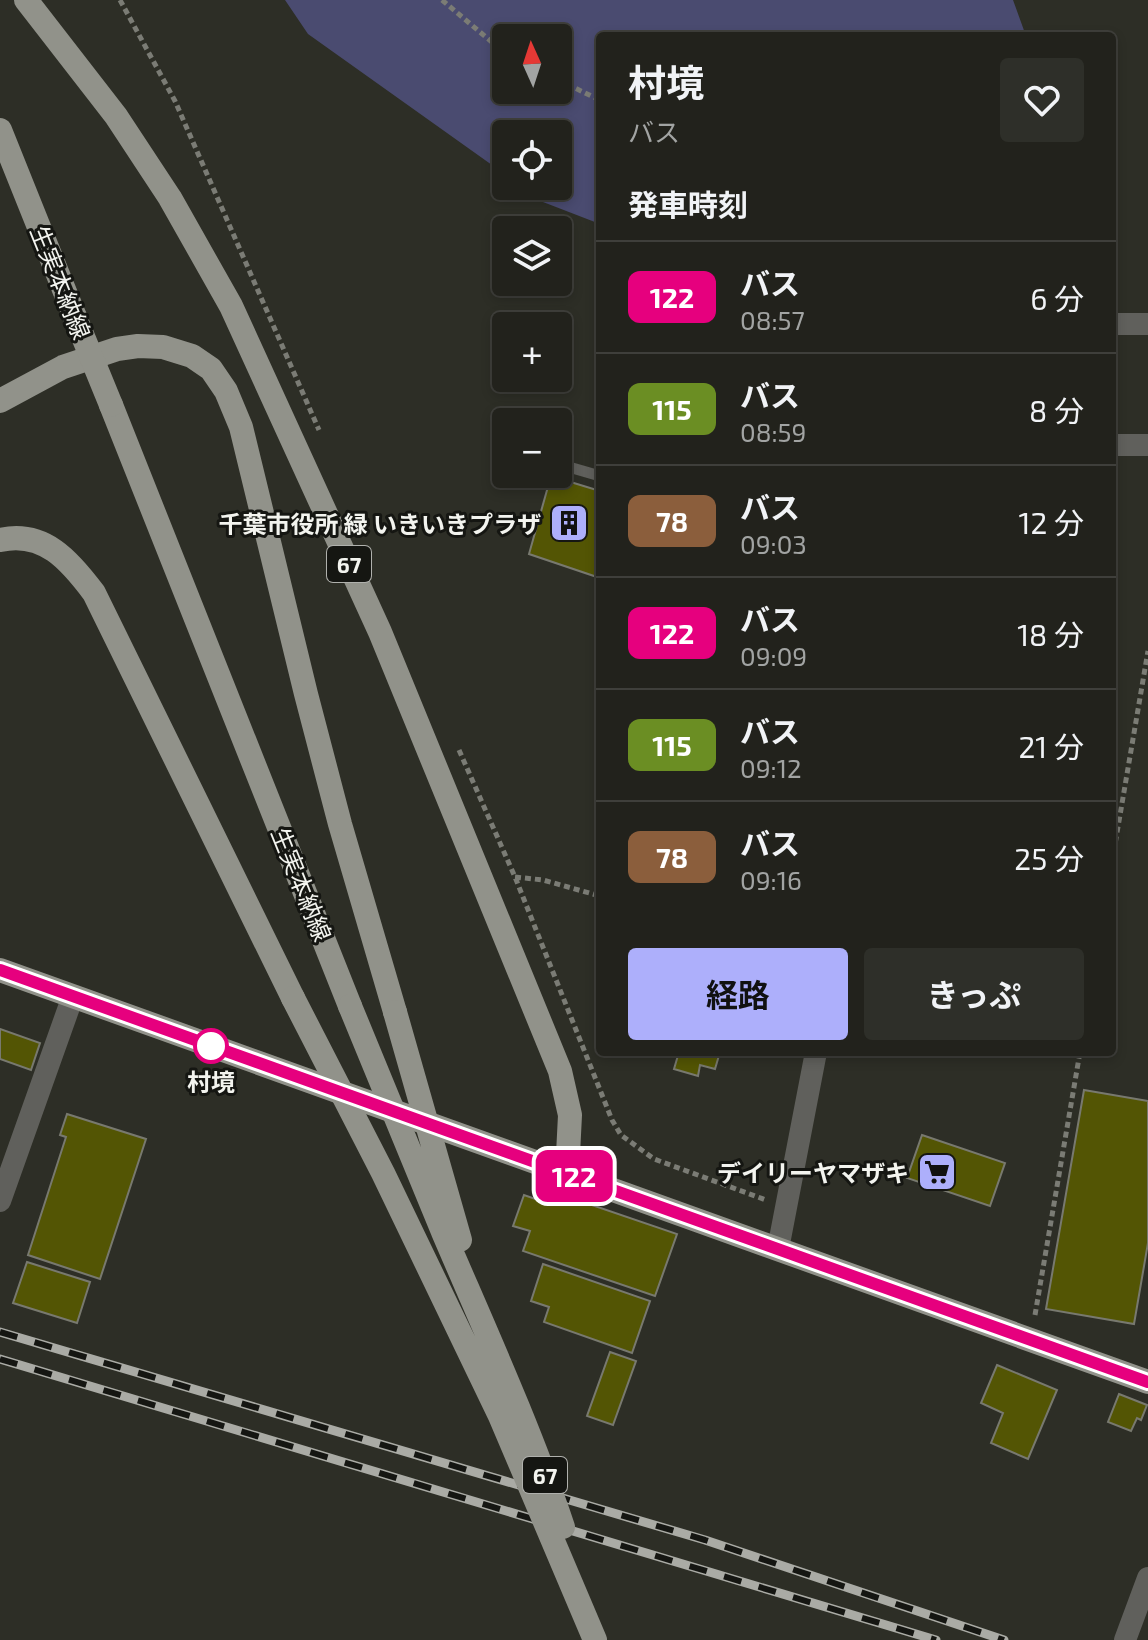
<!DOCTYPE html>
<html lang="ja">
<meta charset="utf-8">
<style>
:root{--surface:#22221c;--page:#2e2f29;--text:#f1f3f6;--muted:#a2a4a3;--line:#3f3f3b;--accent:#adaffb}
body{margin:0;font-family:"Exo 2","Noto Sans JP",sans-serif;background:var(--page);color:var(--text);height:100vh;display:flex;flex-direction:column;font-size:30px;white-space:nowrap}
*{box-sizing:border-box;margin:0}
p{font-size:26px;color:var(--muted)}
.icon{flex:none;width:44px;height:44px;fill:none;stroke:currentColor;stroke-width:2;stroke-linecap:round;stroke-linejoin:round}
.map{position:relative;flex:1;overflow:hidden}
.panel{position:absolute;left:596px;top:32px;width:520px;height:1024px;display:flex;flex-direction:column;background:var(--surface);border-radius:8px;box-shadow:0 4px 12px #0003,0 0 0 2px var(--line)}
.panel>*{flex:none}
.badge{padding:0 16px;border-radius:12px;font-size:28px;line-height:52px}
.needle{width:52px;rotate:357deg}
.controls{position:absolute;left:492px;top:24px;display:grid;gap:16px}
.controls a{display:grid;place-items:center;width:80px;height:80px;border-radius:8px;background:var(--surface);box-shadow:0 4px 12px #0003,0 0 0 2px var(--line);font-size:40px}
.map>.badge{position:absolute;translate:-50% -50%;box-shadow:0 0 0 4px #fff}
h2{padding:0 32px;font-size:30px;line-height:72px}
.round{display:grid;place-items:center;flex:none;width:84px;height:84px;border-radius:8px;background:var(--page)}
.summary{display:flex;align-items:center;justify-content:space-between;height:136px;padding:0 32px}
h1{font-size:38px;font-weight:700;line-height:60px}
.cta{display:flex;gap:16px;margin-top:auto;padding:16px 32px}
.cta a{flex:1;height:92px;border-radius:8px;background:var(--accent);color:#111;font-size:32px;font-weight:700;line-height:92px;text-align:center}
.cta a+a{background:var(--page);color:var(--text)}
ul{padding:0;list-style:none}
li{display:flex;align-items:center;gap:24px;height:112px;padding:0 32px;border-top:2px solid var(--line)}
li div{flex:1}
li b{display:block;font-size:30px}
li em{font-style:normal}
li .badge{min-width:88px;font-weight:700;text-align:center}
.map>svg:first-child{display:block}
.green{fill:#4a4b70;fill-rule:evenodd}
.building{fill:#535504;stroke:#78796f;stroke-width:2}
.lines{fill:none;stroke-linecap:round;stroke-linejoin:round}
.path{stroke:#7b7c75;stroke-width:5;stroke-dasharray:6 4;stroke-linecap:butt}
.lane{stroke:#60605c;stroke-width:11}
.street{stroke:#60605c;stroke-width:22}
.primary{stroke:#91928a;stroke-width:24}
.rail-casing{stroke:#aaaba5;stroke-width:9}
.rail{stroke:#151612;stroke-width:6;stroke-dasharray:18;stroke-linecap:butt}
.primary-bridge{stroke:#91928a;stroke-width:24}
.line-casing{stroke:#fff;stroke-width:18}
.line{stroke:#e6007e;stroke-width:12}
.stop-dot{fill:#fff;stroke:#e6007e;stroke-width:4}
.labels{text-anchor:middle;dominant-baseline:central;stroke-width:6;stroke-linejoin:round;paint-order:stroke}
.shield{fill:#151612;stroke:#b0b1ad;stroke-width:2}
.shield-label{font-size:22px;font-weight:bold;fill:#f3f4ef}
.street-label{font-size:24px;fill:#f3f4ef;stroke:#151612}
.poi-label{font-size:24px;font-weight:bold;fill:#f3f4ef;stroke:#151612;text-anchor:end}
.stop-label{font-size:24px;font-weight:bold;fill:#f3f4ef;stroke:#151612}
</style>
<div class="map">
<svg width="1148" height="1640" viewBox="0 0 1148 1640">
<rect width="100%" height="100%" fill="#2d2e26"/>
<path class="green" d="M285,0H1013L1026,36H600V224L543,202L521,186H558V134H506V175L308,34ZM506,38H558V90H506Z"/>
<path class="building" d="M551,476L600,491V578L529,554Z
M0,1029L40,1043L31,1070L0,1059Z
M679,1052H720L715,1069L700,1065L698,1076L674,1069Z
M1084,1090L1148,1101V1243L1134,1324L1046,1309Z
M67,1114L146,1139L100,1279L28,1255L66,1137L60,1135Z
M922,1135L1005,1163L990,1206L907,1178Z
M545,1189L677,1234L655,1296L523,1251L530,1231L513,1226L524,1195L541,1201Z
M27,1262L90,1282L77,1323L13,1303Z
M543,1264L650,1301L632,1353L544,1322L549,1307L531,1301Z
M610,1352L636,1361L613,1425L587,1416Z
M997,1365L1057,1390L1028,1459L991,1443L1003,1413L981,1403Z
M1119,1394L1147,1405L1141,1420L1137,1418L1131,1431L1108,1422Z"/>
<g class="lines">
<path class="path" d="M120,0L175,101L319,430
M442,0L506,54
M558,80L600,100
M459,750L515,877L612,1120L621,1135L654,1159L766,1200
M1112,862L1148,651
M515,877L543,880L600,896
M1035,1315L1080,1052"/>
<path class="lane" d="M562,465L600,476"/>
<path class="street" d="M1112,324H1148
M1112,445H1148
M0,1201L73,996
M778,1249L816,1052
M1125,1640L1148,1578"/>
<path class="primary" d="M26,0L116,116L170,198L231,306L380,632L560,1071L570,1115L567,1174
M0,130L75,317
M0,401L63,367L117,349L138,346L163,347L192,356L211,369L226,391L241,427L306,694L340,824L395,1012
M111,405L350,1006
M0,540C44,530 70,561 94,593L293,998
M0,970L1148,1382"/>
<g class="rail-casing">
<path id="rail" d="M0,1332L705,1540L1004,1640
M0,1359L936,1640"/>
</g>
<use href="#rail" class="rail"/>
<path class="primary-bridge" d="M75,317L111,405
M293,998L383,1173L500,1416L595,1640
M350,1006C381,1082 412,1157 443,1232C485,1330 529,1426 563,1527
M395,1012L460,1240"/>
</g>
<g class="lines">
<g class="line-casing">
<path id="line" d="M0,970L1148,1382"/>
</g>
<use href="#line" class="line"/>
</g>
<defs>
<g id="building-square" transform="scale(2)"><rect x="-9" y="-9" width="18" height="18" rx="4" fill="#adaffb" stroke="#151612"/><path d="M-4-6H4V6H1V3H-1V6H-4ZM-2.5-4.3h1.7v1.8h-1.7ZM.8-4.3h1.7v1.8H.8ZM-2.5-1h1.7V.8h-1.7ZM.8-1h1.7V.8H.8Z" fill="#111"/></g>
<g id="supermarket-square" transform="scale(2)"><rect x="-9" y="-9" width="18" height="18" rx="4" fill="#adaffb" stroke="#151612"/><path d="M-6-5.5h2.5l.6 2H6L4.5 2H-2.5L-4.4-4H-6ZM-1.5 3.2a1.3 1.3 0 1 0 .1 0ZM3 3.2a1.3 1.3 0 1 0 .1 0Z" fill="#111"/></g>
</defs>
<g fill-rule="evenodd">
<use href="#building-square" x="569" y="523"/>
<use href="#supermarket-square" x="937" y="1172"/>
</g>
<circle class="stop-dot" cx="211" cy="1046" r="16"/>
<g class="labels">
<g class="shield">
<rect x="327" y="546" width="44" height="36" rx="6"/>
<rect x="523" y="1457" width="44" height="36" rx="6"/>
</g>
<g class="shield-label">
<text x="349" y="564">67</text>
<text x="545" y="1475">67</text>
</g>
<g class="street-label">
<text transform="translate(61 282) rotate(68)">生実本納線</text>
<text transform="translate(302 884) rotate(68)">生実本納線</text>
</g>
<g class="poi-label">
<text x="541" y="523">千葉市役所 緑 いきいきプラザ</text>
<text x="909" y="1172">デイリーヤマザキ</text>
</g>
<g class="stop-label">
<text x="211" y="1081">村境</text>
</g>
</g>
</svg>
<div class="controls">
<a><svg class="needle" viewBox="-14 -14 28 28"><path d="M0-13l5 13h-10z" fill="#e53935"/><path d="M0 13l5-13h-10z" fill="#a2a4a3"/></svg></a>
<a><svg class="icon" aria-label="locate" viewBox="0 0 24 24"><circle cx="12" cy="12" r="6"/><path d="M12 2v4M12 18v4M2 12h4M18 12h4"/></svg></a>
<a><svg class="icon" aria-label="layers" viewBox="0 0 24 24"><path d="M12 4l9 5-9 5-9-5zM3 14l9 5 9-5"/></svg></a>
<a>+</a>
<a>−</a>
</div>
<b class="badge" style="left:574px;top:1176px;background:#e6007e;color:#fff">122</b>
<section class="panel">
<div class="summary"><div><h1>村境</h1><p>バス</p></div><a class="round"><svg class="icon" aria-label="heart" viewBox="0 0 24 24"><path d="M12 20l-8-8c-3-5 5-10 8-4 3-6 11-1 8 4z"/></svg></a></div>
<h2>発車時刻</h2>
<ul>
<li><span class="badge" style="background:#e6007e;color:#fff">122</span><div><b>バス</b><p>08:57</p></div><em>6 分</em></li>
<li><span class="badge" style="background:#6b8e23;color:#fff">115</span><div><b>バス</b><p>08:59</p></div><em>8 分</em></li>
<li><span class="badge" style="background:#8b5e3c;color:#fff">78</span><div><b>バス</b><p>09:03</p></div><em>12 分</em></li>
<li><span class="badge" style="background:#e6007e;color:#fff">122</span><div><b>バス</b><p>09:09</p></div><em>18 分</em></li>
<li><span class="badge" style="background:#6b8e23;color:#fff">115</span><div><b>バス</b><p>09:12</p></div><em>21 分</em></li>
<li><span class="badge" style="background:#8b5e3c;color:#fff">78</span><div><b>バス</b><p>09:16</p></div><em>25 分</em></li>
</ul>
<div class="cta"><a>経路</a><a>きっぷ</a></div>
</section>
</div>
